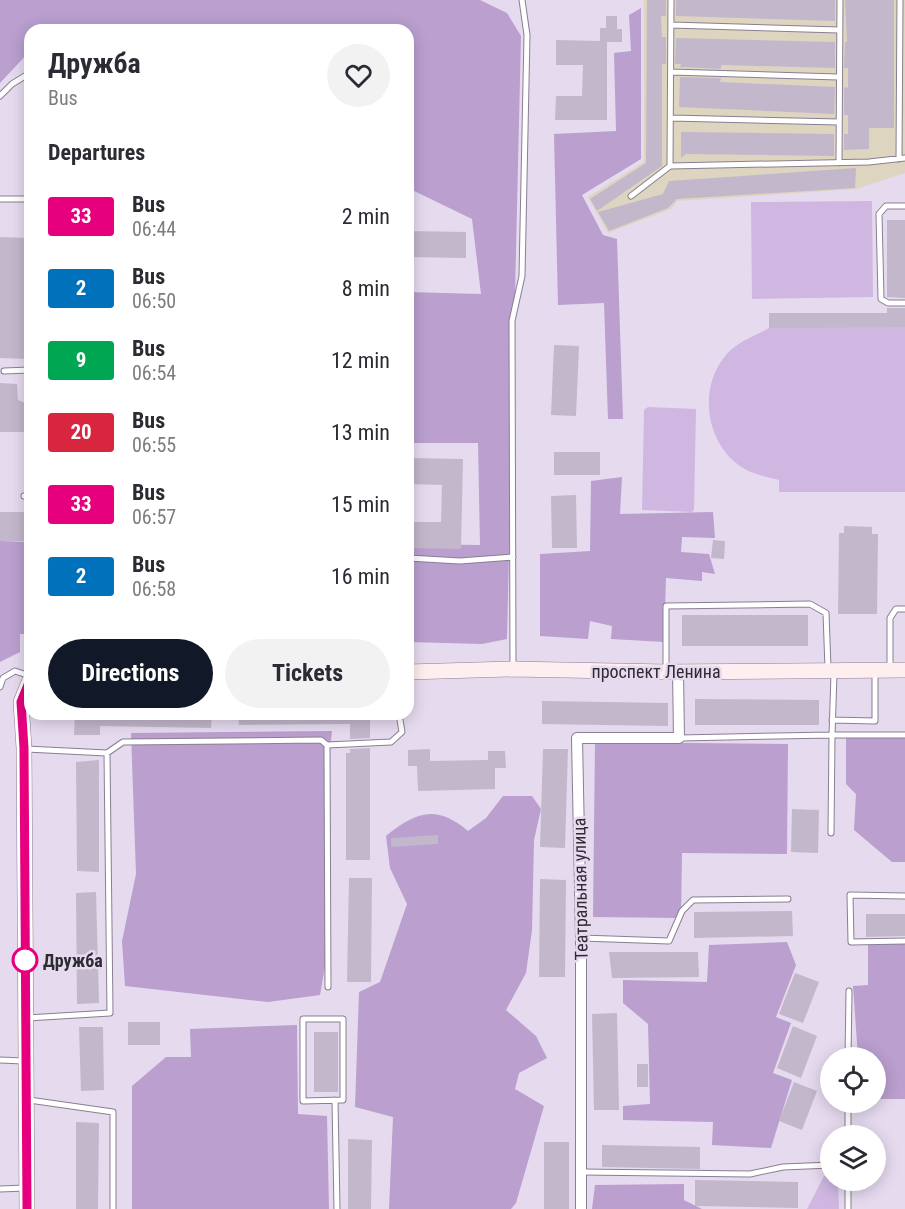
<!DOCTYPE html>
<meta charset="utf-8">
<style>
:root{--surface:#fff;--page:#f2f2f3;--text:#2b2b33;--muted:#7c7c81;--accent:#111827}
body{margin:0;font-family:"Roboto Condensed",sans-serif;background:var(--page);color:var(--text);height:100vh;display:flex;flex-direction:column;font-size:22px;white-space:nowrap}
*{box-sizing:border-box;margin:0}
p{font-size:20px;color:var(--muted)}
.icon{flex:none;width:33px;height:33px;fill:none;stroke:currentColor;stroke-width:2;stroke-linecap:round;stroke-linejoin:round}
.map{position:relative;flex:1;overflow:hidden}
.details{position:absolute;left:24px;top:24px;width:390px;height:696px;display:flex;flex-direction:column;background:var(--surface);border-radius:18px;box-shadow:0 3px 15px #0003}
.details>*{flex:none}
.badge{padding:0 12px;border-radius:4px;font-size:21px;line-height:39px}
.buttons{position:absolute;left:820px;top:1047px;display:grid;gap:12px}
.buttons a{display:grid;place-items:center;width:66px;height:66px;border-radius:50%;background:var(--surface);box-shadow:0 3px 15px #0003;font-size:30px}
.map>.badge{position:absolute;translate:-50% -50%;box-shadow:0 0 0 3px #fff}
h2{padding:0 24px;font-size:22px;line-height:54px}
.round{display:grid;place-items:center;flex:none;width:63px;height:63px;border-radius:32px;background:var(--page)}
.overview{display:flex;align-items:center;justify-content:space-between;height:102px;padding:0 24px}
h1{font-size:28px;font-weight:700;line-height:45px}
.action{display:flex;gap:12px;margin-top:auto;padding:12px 24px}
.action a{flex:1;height:69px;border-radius:36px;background:var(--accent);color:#fff;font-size:24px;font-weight:700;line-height:69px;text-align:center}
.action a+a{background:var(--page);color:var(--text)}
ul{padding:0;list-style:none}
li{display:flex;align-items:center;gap:18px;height:72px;padding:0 24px}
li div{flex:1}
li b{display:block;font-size:22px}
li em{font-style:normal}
li .badge{min-width:66px;font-weight:700;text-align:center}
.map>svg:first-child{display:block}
.industrial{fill:#ded5c0}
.green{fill:#cfb7e2}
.forest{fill:#ba9fcf}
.building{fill:#c3b7cc}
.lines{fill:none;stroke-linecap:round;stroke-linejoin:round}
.lane-casing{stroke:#897f92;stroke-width:7}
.street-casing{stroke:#897f92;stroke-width:12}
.secondary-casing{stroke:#897f92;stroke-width:16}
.lane{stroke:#fff;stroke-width:5}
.street{stroke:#fff;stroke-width:10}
.secondary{stroke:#feeef0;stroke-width:15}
.line-casing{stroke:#fff;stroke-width:14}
.line{stroke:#e6007e;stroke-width:9}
.stop-dot{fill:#fff;stroke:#e6007e;stroke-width:3}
.labels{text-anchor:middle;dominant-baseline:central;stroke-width:5;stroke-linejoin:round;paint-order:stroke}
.street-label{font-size:18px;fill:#2f2b33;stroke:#e6daef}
.stop-label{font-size:18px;font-weight:bold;fill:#2f2b33;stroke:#e6daef;text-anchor:start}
</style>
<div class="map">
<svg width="905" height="1209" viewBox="0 0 905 1209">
<rect width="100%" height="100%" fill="#e6daef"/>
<path class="industrial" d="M644,0H905V173L856,189L677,201L671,209L608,233L588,197L644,162Z"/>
<path class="green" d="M872,201L873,297L752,299L751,202Z
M769,313H905V492H779V480C764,476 749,474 736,463C705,438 699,386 726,355C738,341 754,337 769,328Z
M648,407L696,409L694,510L692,512L642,510L644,410Z
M824,1176H831V1180L838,1181L839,1209H807Z"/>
<path class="forest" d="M0,0H480L507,13L521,36L507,639L482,644L408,642V544L480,545L478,443H408V292L481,294L472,219L408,188V30H118V27L109,24C95,34 77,30 61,26L54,30H30V51L0,83Z
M641,8V159L582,195L603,235L617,239L623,419H608L604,303L558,305L554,134L616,131L614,53L631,51L629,15Z
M622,477L620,514L713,512L715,538L682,537L681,552L709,554L715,574L702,572V581L666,578L664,642L611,639L612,626L590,621L588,639L540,636V554L590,551L591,481Z
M0,541L30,542V634H20V652L0,662Z
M332,731L324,815L328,949L320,995L268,1002L125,986L122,941L136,874L131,733Z
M846,738H905V862H892L854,830L856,794L846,784Z
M595,742L788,744L787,854L682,853L681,918L593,917Z
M503,796H532L541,809L534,840L532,930L526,973L506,1010L536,1036L547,1058L519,1073L515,1089L544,1106L516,1203L511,1209H389L393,1117L355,1107L359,992L380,982L407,904L390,868L386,836C416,812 436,804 468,831L486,818Z
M787,942L796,965L776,1017L791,1023L773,1073L792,1080L771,1148L712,1145L713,1122L623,1120V1106L650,1104L648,1024L623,1003V980L707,982L709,945Z
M905,943V1099H876V1058L858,1057L853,986L868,985V944Z
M297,1025L298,1114L327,1116L329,1209H132V1086L166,1057H191L190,1029Z
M684,1184V1200L702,1209H592L595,1185Z"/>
<path class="building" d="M647,0H666V16H661L662,37H666V64H662V166L597,211L590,199L646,163Z
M676,0H835V21L676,16Z
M845,0H894V128H869V149L844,150V134H848V115H844V87L848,88V68H844L845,42H847Z
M606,16H617V29H622V42H607V120H555L556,96H582L583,65H556V40L600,41V28H606Z
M676,38L835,42V68L721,65V69L680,67L681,64H675Z
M680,77L721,78L720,82L835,87L834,114L679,107Z
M681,132L834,134V156L686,154L681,158Z
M856,168L855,188L677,199L668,208L609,231L598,212L663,194L669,181Z
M887,220H905V298L887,297Z
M408,231L466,232V258L408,257Z
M0,237L30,238L29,359L0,358Z
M887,308H905V327L769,328V313H887Z
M554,345L579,346L576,416L551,415Z
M0,383L17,384L18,400L28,404L30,410V432H0Z
M554,452H600V475H554Z
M408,458L463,459L461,549L408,548V522H441L442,485L408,484Z
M576,495L577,548H552L551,496Z
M0,512H30V541H0Z
M844,526L872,527V534H878L877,614H838L839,533H844Z
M713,540L725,541L724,559L711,558Z
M682,615H808V646H682Z
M695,699L819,700V725H695Z
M542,701L668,703V726L542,724Z
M75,714H212L211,728L100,726V735H74Z
M238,714H370V738L350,739V724L239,725Z
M370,748V860H346V753H350V749Z
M430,749V761L488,760V751H505L506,768H495V789L418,791L417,766H408V750Z
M543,749H568L565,848L540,847Z
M99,760V872L77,871L76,762Z
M792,809L819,810L818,853L791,852Z
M438,835V844L391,847V838Z
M349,878H372L371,982H347Z
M540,879L566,880L565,977H539Z
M96,892L99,1003L77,1004L76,893Z
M792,911L793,936L694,938V912Z
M866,914H905V936L866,937Z
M609,952H698L699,977L612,978Z
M795,973L819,982L803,1023L779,1014Z
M617,1013L619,1110H594L592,1014Z
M128,1022H160V1045H128Z
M793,1026L817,1036L801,1078L777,1068Z
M79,1027H103L104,1090L81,1091Z
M314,1032H338V1092H314Z
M637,1064H648V1087H637Z
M794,1082L817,1091L802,1130L779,1121Z
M76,1122L99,1123L98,1209H76Z
M348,1139L372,1140L371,1209H348Z
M544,1142H569V1209H544Z
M602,1145L700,1147V1169L602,1167Z
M695,1180L798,1182V1208L695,1206Z"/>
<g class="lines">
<g class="lane-casing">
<path id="lane" d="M671,25L839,30
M671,72L839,77
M0,96L12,84L30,73
M671,118L839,122
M899,159L900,0
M839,163L840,0
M670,166L869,162L905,158
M631,196L670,166L671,0
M0,199H30
M905,206H886L879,214L881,299L888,303H905
M4,371L30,370
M24,496H30
M408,558L460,561L513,557
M513,667L512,321L522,276L527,35L522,0
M890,669V618L896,609H905
M666,670V606L810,604L826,613L828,668
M0,687L3,678L15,671L30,676
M832,720L875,721V673
M679,738L832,735L834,674
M327,745L328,987
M26,749L107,753L123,742L321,740L327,745L391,742L402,732L399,714
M831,833L832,735H905
M905,896L850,895L851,942L905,941
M581,938L669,941L682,911L693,900L788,899
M27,1018L110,1013L107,753
M303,1019H343V1100L303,1101Z
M848,1058L849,991
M0,1060L24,1061
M29,1100L113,1112V1209
M335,1100L337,1209
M848,1136V1102
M581,1172L750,1174L783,1167L831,1165
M0,1189L25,1188
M848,1209V1180"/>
</g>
<g class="street-casing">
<path id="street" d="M581,1209V938L577,738H679L678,671"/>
</g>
<g class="secondary-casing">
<path id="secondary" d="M408,672L513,669L666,672L905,670
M27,1209L24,748L21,702L30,680"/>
</g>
<use href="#lane" class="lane"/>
<use href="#street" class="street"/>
<use href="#secondary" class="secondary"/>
</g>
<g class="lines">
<g class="line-casing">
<path id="line" d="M27,1209L24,748L21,702L30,680"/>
</g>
<use href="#line" class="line"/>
</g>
<circle class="stop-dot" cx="25" cy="960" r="12"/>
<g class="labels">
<g class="street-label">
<text x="656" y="671">проспект Ленина</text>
<text transform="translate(580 889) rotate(-91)">Театральная улица</text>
</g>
<g class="stop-label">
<text x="43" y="960">Дружба</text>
</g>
</g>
</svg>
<div class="buttons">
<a><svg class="icon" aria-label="locate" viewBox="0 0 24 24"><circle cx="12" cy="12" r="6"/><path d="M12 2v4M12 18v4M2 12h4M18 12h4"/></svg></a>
<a><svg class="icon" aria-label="layers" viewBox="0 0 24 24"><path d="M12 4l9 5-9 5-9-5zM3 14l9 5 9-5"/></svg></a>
</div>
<section class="details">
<div class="overview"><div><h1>Дружба</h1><p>Bus</p></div><a class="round"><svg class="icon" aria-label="heart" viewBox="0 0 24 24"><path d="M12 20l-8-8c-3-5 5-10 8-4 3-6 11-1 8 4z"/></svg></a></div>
<h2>Departures</h2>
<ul>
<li><span class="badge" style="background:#e6007e;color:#fff">33</span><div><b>Bus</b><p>06:44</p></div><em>2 min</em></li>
<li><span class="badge" style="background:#0072bc;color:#fff">2</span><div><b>Bus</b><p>06:50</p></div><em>8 min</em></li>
<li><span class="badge" style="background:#00a651;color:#fff">9</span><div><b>Bus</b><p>06:54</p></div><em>12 min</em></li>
<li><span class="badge" style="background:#d7263d;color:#fff">20</span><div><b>Bus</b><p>06:55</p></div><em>13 min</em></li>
<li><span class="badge" style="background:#e6007e;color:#fff">33</span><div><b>Bus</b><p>06:57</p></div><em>15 min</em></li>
<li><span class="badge" style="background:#0072bc;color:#fff">2</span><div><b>Bus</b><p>06:58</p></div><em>16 min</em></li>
</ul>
<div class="action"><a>Directions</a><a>Tickets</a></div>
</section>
</div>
